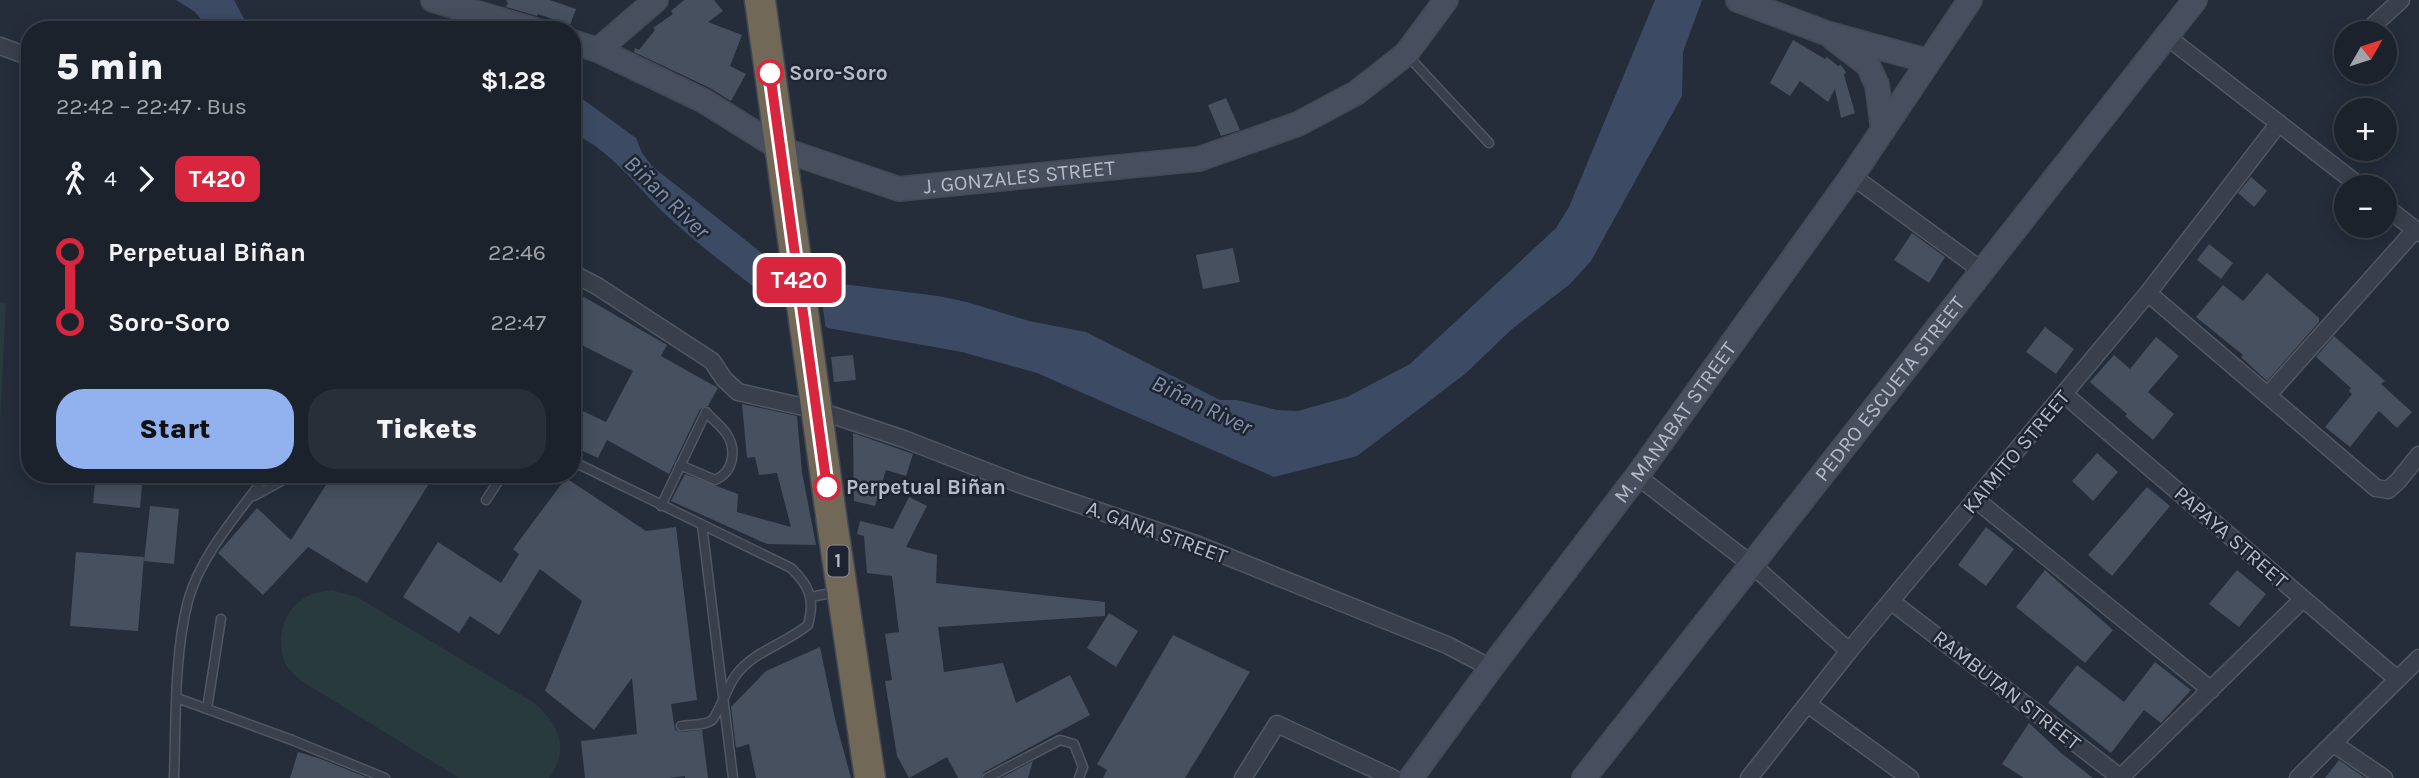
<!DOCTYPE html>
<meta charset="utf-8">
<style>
:root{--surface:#1c222c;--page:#292f38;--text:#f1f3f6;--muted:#a0a4a9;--line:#3a3f48;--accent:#91b1ef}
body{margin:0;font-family:Karla,sans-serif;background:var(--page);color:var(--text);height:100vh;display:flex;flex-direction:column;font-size:26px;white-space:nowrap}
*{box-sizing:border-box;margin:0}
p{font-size:23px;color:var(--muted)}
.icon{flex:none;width:38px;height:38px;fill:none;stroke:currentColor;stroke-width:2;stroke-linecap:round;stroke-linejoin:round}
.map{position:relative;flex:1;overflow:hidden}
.sheet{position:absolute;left:21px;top:21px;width:560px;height:462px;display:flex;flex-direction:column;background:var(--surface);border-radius:28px;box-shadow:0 4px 18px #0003,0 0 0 2px var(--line)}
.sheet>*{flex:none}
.badge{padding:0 14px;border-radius:10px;font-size:24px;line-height:46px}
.needle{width:46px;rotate:51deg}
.tools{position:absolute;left:2334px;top:21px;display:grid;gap:14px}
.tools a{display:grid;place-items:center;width:63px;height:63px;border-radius:50%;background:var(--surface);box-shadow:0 4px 18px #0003,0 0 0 2px var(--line);font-size:35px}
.map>.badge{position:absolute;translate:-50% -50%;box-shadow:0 0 0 4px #fff}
.legs{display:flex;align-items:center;gap:10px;height:77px;padding:0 35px;font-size:23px}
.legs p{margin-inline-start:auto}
.head{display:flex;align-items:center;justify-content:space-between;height:119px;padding:0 35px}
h1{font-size:38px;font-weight:800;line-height:52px}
.cta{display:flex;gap:14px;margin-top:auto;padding:14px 35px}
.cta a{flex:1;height:80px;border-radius:28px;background:var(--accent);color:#111;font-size:28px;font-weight:800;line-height:80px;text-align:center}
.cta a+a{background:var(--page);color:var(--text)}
ul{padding:0 35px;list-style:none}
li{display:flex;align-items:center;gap:24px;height:70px;font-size:26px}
li i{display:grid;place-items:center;width:10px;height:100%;margin:0 9px;background:currentColor}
li i::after{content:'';width:18px;height:18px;margin:-9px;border:5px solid;border-radius:50%;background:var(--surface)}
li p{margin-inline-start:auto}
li:first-child i{background:linear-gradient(#0000 50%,currentColor 0)}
li:last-child i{background:linear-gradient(currentColor 50%,#0000 0)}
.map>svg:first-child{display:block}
.green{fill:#283a3d}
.water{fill:#3c4a63}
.pier{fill:#252d3b}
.building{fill:#47505f}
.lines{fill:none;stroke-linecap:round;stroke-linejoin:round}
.lane-casing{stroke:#515863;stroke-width:11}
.street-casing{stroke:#515863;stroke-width:19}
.secondary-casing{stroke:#424954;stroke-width:26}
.highway-casing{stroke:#414853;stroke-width:33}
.lane{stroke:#39404b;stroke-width:8}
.street{stroke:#39404b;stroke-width:16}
.secondary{stroke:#474f5e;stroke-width:23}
.highway{stroke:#716857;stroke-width:30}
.line-1-casing{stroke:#fff;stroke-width:16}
.line-1{stroke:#d7263d;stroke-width:10}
.stop-1-dot{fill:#fff;stroke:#d7263d;stroke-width:3.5}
.labels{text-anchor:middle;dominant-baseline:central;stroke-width:5;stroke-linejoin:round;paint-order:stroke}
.shield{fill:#1e2530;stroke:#888e9a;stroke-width:2}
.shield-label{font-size:19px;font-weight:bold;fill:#b5bbc7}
.stop-label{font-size:21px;font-weight:bold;fill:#b5bbc7;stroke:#1e2530;text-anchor:start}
.street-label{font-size:21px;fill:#b5bbc7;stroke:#1e2530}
.water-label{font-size:23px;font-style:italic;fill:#7e8fac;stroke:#1e2530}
</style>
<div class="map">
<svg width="2419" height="778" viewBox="0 0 2419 778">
<rect width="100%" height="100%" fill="#252d3b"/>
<path class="green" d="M0,302L6,303L0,421Z
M332,590L357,597L536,704C559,726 570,749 549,778H459L300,680C295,675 288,669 285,663C275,637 284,607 310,595C316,592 325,591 332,590Z"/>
<path class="water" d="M176,0H234L250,30H210L195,12Z
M1655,0H1702L1683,52L1682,96L1591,261L1570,284L1512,329L1465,374L1357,456L1274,477L1037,373L962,352L828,328L786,311L774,303C738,274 699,246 665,214C635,185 611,150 572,133V95H577L636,138L642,153L653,167L767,257L782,267L811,280L938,296L967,302L1029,321L1086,332L1220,400H1237L1277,410L1298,411L1347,397L1410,364L1556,228L1569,207Z"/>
<path class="pier" d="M775,257L784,264L819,278L826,331L782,313Z"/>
<path class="building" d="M506,0H550L576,9L570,25L538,14L537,16L506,7L508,3Z
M684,0H714L723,11L708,22L742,35L730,66L746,74L731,101L710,88L634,52L635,48L639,50L655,30L653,28L673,14L671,11Z
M1793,40L1825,59L1827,57L1838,66L1841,65L1846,72L1844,75L1855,113L1841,118L1835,89L1828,102L1800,81L1790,96L1770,83Z
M1226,98L1240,130L1221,136L1208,105Z
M2251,177L2267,191L2254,207L2238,193Z
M1912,233L1945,257L1929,283L1894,260Z
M2209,244L2233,263L2221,279L2197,260Z
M1233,248L1240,282L1203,289L1196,255Z
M2267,273L2319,318V322L2267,381L2241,357L2243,355L2196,317L2223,285L2243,301Z
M572,290L667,345L661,356L718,388L708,406L700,409L669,474L607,440L598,458L572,446V406L606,422L633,371L572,340Z
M2045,327L2074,349L2056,374L2026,352Z
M2334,336L2385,381L2381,384L2412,412L2397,428L2379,411L2350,447L2325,427L2352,394L2349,391L2351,388L2316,357Z
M2156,337L2179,356L2148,392L2174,414L2153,440L2125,416L2127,414L2090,382L2114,355L2130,369Z
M853,355L856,380L834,382L831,357Z
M742,404L797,416L802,472L816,545L767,544L671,501L685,474L738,494L737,512L791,527L777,473L759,475L755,457L747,458Z
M853,433L913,454L906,476L886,470L875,506L854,501Z
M2097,453L2118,472L2093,501L2072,481Z
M96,474H143L140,508L93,503Z
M333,474H435L367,583L308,547L263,595L218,553L257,508L291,540Z
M566,478L646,531L676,527L697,700L671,704L675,730L681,732L702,730L708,778H685V776L669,778H585L581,741L637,734L632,678L594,730L545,691L582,601L540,569L499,635L470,616L459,633L403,597L438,542L501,583L519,554L513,549Z
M2147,487L2170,506L2112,576L2088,555Z
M909,497L927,506L906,547L937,555L936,583L1105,602V616L938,627L944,672L1003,663L1016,703L1070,675L1090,715L984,772L981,778H958L947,757L909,778L897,756L885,681L892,680L885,634L899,632L892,576L867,573L864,536L857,534L860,521L893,529Z
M150,506L179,509L174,564L144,561Z
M1986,527L2014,549L1986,586L1958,565Z
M76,552L144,557L138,631L70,626Z
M2045,570L2113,630L2085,663L2016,607Z
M2237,570L2266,594L2239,627L2209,604Z
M1109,613L1138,631L1116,667L1087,648Z
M1173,635L1250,672L1185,778H1103L1107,770L1097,764Z
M820,647L835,719L851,778H756L749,744L736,748L731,707L766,671Z
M2155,662L2191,690L2161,723L2144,710L2111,753L2048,703L2077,665L2124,702Z
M2029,723L2061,753L2093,778H2024L2002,764Z
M298,752L321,759L368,778H290Z
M2339,760L2365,778H2325Z
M1033,761L1028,778H1001Z"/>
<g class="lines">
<g class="lane-casing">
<path id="lane" d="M1408,56L1489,143
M572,461L791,568C810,586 815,600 808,625C785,644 754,651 736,675C727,687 720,710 713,719C707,726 690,724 681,726
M254,496L294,474
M486,500L503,474
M661,506L706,412C712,419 720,425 726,433C737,449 734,472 715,480L680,465
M702,525L733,778
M811,597L836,592
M177,698L292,740L385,778
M207,709L221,619
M174,778C176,723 174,654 188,601C201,554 239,513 267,474
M987,778L1060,740L1074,744L1083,767L1079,778"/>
</g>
<g class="street-casing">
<path id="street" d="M2367,31L2401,0
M2166,36L2361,187
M0,46L30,57
M1852,176L1981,270
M2385,206L2419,233
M572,273L597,286L712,361L724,379L738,392L817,410L904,439L1019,484L1196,544L1447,645L1491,668
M2148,293L2376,488L2388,490L2398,481L2419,455
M2065,395L2397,679
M2268,395L2415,230
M1637,476L1751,564L1849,651
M1975,499L2211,690
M1892,602L2121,778
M1809,705L1910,778
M2334,744L2384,778
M1243,778L1277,724L1393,778
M1749,778L1849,651L2148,293L2279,123
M2120,778L2303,599
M2298,778L2419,658"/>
</g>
<g class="secondary-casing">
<g id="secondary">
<path d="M433,0L535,30"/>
<path d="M1738,0L1826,33L1928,61"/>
<path d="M1834,39L1868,65L1877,85L1883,130"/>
<path id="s1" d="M572,42L598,50L704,101L781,149L899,189L1199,159L1298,124L1356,93L1406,54L1446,0"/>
<path d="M598,50L656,0"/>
<path id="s2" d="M1411,778L1491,668L1637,476L1852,176L1970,0"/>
<path id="s3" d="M1584,778L2195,0"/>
</g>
</g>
<g class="highway-casing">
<path id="highway" d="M760,0L832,522L870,778"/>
</g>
<use href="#lane" class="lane"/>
<use href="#street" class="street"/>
<use href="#secondary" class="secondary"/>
<use href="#highway" class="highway"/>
</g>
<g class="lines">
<g class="line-1-casing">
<path id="line-1" d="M770,73L827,487"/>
</g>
<use href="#line-1" class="line-1"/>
</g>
<g class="stop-1-dot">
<circle cx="770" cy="73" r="12"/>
<circle cx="827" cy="487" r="12"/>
</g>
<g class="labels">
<rect class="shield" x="827.5" y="545.5" width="21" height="31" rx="5"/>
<g class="shield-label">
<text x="838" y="561">1</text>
</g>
<g class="stop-label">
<text x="789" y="73">Soro-Soro</text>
<text x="846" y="487">Perpetual Biñan</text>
</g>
<g class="street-label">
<text stroke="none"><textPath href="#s1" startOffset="481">J. GONZALES STREET</textPath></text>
<text stroke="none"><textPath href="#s3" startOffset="495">PEDRO ESCUETA STREET</textPath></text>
<text stroke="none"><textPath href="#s2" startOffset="443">M. MANABAT STREET</textPath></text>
<text transform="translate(2016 452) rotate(-50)">KAIMITO STREET</text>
<text transform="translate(1157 532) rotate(20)">A. GANA STREET</text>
<text transform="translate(2231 537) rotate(41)">PAPAYA STREET</text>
<text transform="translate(2007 690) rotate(38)">RAMBUTAN STREET</text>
</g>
<g class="water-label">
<text transform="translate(667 197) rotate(44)">Biñan River</text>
<text transform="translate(1202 405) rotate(26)">Biñan River</text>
</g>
</g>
</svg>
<div class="tools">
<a><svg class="needle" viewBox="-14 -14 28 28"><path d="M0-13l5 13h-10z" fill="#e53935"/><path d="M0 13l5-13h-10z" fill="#a0a4a9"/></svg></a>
<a>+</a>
<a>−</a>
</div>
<b class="badge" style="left:799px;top:280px;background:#d7263d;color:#fff">T420</b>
<section class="sheet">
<div class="head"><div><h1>5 min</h1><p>22:42 – 22:47 · Bus</p></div><b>$1.28</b></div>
<div class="legs"><svg class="icon" aria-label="walk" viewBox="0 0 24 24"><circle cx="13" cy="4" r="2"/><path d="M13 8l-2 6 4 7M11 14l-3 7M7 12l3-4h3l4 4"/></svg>4<svg class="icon" aria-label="forward" viewBox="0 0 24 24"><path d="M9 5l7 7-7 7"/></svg><b class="badge" style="background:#d7263d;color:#fff">T420</b></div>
<ul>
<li><i style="color:#d7263d"></i><b>Perpetual Biñan</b><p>22:46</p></li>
<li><i style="color:#d7263d"></i><b>Soro-Soro</b><p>22:47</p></li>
</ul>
<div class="cta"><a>Start</a><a>Tickets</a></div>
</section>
</div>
